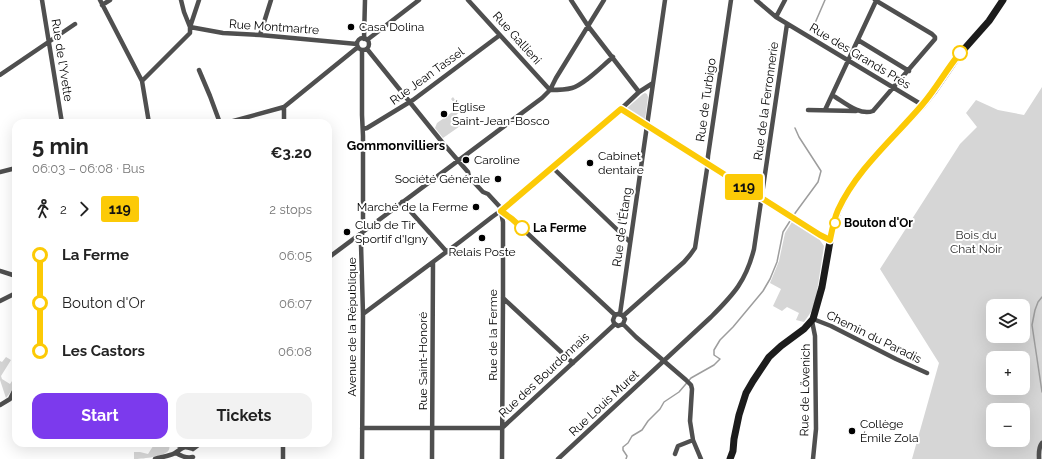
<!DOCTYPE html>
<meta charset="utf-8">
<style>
:root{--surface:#fff;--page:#f2f2f2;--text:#222;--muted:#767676;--accent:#7c3aed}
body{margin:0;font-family:Raleway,sans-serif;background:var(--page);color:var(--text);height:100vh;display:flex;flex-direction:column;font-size:15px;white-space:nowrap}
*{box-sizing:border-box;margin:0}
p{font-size:13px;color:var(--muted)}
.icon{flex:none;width:22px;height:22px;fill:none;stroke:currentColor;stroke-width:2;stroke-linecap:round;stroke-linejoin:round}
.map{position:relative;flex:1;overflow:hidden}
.details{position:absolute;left:12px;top:119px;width:320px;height:328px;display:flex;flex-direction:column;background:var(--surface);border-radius:12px;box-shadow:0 4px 16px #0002}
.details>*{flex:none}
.badge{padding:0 8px;border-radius:3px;font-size:14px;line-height:26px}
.buttons{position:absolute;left:986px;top:299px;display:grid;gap:8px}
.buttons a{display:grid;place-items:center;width:44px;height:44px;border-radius:8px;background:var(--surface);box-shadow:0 4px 16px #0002;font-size:20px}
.map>.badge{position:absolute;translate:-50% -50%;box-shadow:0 0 0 2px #fff}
.legs{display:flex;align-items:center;gap:6px;height:44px;padding:0 20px;font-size:13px}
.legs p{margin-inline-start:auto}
.head{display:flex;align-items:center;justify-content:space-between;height:68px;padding:0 20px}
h1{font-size:22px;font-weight:700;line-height:30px}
.action{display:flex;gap:8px;margin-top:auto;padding:8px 20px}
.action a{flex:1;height:46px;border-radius:12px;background:var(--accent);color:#fff;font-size:16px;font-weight:700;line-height:46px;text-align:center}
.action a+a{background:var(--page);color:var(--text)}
ul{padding:0 20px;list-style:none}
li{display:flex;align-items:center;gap:14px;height:48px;font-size:15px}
li i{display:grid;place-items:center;width:6px;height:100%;margin:0 5px;background:currentColor}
li i::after{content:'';width:10px;height:10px;margin:-5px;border:3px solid;border-radius:50%;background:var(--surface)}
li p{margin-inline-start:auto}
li:first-child i{background:linear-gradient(#0000 50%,currentColor 0)}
li:last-child i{background:linear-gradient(currentColor 50%,#0000 0)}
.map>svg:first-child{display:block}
.green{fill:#d6d6d6;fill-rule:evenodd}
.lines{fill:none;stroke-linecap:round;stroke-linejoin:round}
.stream{stroke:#9d9d9d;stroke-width:1.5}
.street{stroke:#4f4f4f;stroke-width:4.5}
.secondary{stroke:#1c1c1c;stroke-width:7}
.line-1-casing{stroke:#fff;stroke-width:9}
.line-1{stroke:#fcca06;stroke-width:6}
.poi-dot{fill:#000;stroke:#fff;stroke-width:1.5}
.stop-1-dot{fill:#fff;stroke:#fcca06;stroke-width:2}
.labels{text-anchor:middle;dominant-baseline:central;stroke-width:4;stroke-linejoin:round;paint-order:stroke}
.street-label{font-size:12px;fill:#000;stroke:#fff}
.poi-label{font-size:12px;fill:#000;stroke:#fff;text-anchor:start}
.stop-label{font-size:12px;font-weight:bold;fill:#000;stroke:#fff;text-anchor:start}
.park-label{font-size:12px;fill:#2d2d2d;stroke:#fff}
.neighbourhood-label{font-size:13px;font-weight:bold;fill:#000;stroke:#fff}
</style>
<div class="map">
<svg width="1042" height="459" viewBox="0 0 1042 459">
<rect width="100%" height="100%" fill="#fff"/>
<path class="green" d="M1042,87V459H912L939,363L880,269L960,144L977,127L966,113L976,100L998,110L1024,115ZM993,306H1023V336H993ZM993,358H1023V388H993ZM993,410H1023V440H993Z
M645,93L647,94L648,97L645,120L644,121L627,110V108L643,94Z
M453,97L462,110L456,115L463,124L443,138L435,128L437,123L458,108L451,99Z
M792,222L819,239L824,246L816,298L811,312L804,322L796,320L799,313L787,307L782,311L773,306L781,289L770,283L779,261L785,233Z
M6,357L11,360L1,376L2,379L10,384L16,375C16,384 12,391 6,398L0,380V361L2,362Z
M155,443H168C170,446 170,450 167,452C161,457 141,459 134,459V452H140L148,454Z"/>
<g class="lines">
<path class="stream" d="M812,30L825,0
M793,216L818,182L821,171L799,137L795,128
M1042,297L1038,302L1035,310L1032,325L1042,392
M626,459L627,456L623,450V447L628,443L632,436L642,430L648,421L660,409L664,402L679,392L691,378L714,365L720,359L714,355V350L720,340L733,327L763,291L770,279L777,262L783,232L790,221"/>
<path class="street" d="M42,0L62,123
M100,0L142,81L149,123
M181,0L184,12L190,27L223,33L260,35L357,44
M468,0L550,90
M571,0L588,26L639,92
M756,0L776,17L919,103L922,106
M102,5L110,0
M776,17L785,0
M260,35L271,0
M357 44a6 6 0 1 1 12 0a6 6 0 1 1-12 0Z
M364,39L365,0
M367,40L419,0
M858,40L909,71
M367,49L442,142L468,172L469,177L483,192L488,194L500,207L503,222V298L502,459
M199,70L210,96L220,123
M0,75L75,24
M142,81L190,33V27L199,0
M550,90C557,90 565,90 572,88C585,84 602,66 613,57
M832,95C844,102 859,116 873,111L935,39V37L932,34L875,0
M621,109L820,235L830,240
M808,110L856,111
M825,110L876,1
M226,123L284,107L358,47
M284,123V107
M363,129L367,128L413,100L500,35
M553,168L630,242
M0,172L16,168
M402,202L447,252
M501,211L512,219L615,315L618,314L622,315L625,319L623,324
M328,258L542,98L550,90L556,78L604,0
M0,271L16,276
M503,298L573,363
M0,301L16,293
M363,314L461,241L492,217L506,207L621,109L639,92L653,83
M620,314L665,0
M615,315L613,320L614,323L618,326L623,324
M623,316L684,262L690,255L695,248L707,169L708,156L731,0
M813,319L831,326L896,359L927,373
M812,321L815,336L816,429L813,459
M623,324L636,337L686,380L691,385L692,389L690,421L693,440L701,459
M0,405L10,399L16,387
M362,428H502L615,324
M173,443L182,447
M193,449L201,443
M176,453C181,456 187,459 193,457
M675,454L678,446L693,440
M155,459C161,457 170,456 175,453C183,448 183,445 193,449
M283,459V443
M362,459L363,314L361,244L363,226V136L362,115V50
M432,459L433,262
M558,459L711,317C734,294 746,281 754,249L787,24
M1039,459C1039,453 1038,448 1042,443"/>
<path class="secondary" d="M730,459L733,451L734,439L739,415L746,393L753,381L769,357L781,346L804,329L813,319L822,287L832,230L838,211L846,195L858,177L873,158L922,106L934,91L958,56L989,21L1003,0"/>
</g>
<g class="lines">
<g class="line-1-casing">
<path id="line-1" d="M522,228L512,219L501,211L621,109L820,235L830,240C832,230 834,219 838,210C857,169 893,139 922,105C936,89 946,70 960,53"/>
</g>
<use href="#line-1" class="line-1"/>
</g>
<g class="poi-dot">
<circle cx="351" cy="27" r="4"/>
<circle cx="444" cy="114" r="4"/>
<circle cx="466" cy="160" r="4"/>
<circle cx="590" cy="163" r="4"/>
<circle cx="498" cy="179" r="4"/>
<circle cx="476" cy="207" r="4"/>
<circle cx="347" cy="232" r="4"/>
<circle cx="482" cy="238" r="4"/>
<circle cx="852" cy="431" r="4"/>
</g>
<g class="stop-1-dot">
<circle cx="960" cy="53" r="7"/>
<circle cx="835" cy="223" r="5"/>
<circle cx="522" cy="228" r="7"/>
</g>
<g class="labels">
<g class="street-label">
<text transform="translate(274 27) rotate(4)">Rue Montmartre</text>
<text transform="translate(517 38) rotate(48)">Rue Gallieni</text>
<text transform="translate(860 56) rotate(31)">Rue des Grands Prés</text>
<text transform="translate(62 60) rotate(81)">Rue de l'Yvette</text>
<text transform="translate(427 76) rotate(-36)">Rue Jean Tassel</text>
<text transform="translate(706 100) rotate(-82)">Rue de Turbigo</text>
<text transform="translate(766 101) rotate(-82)">Rue de la Ferronnerie</text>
<text transform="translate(622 227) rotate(-82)">Rue de l'Étang</text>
<text transform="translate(352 327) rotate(-90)">Avenue de la République</text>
<text transform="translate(493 335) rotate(-90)">Rue de la Ferme</text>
<text transform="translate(874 337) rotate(26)">Chemin du Paradis</text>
<text transform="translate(423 361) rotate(-90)">Rue Saint-Honoré</text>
<text transform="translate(544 375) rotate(-43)">Rue des Bourdonnais</text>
<text transform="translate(805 390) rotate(-89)">Rue de Lövenich</text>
<text transform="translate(604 403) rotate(-43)">Rue Louis Muret</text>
</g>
<g class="poi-label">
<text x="359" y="27">Casa Dolina</text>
<text x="452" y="107">Église<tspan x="452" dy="14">Saint-Jean-Bosco</tspan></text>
<text x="598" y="156">Cabinet<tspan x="598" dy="14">dentaire</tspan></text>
<text x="474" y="160">Caroline</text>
<text x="490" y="179" text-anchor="end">Société Générale</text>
<text x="468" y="207" text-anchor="end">Marché de la Ferme</text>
<text x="355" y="225">Club de Tir<tspan x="355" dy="14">Sportif d'Igny</tspan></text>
<text x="482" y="252" text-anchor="middle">Relais Poste</text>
<text x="860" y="424">Collège<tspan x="860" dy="14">Émile Zola</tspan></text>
</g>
<g class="stop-label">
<text x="844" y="223">Bouton d'Or</text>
<text x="533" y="228">La Ferme</text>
</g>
<g class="park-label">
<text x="976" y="235">Bois du<tspan x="976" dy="14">Chat Noir</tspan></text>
</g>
<g class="neighbourhood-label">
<text x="396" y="145">Gommonvilliers</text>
</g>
</g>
</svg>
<div class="buttons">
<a><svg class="icon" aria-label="layers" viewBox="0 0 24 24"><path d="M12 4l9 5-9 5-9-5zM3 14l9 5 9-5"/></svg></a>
<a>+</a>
<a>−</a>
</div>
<b class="badge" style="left:744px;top:187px;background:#fcca06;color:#111">119</b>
<section class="details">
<div class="head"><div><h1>5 min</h1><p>06:03 – 06:08 · Bus</p></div><b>€3.20</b></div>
<div class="legs"><svg class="icon" aria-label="walk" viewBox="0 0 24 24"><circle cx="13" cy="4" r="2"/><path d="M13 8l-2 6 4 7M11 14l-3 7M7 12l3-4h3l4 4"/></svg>2<svg class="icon" aria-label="forward" viewBox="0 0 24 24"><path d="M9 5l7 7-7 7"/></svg><b class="badge" style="background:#fcca06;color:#111">119</b><p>2 stops</p></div>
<ul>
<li><i style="color:#fcca06"></i><b>La Ferme</b><p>06:05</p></li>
<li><i style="color:#fcca06"></i><span>Bouton d'Or</span><p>06:07</p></li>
<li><i style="color:#fcca06"></i><b>Les Castors</b><p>06:08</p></li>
</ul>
<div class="action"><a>Start</a><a>Tickets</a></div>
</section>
</div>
